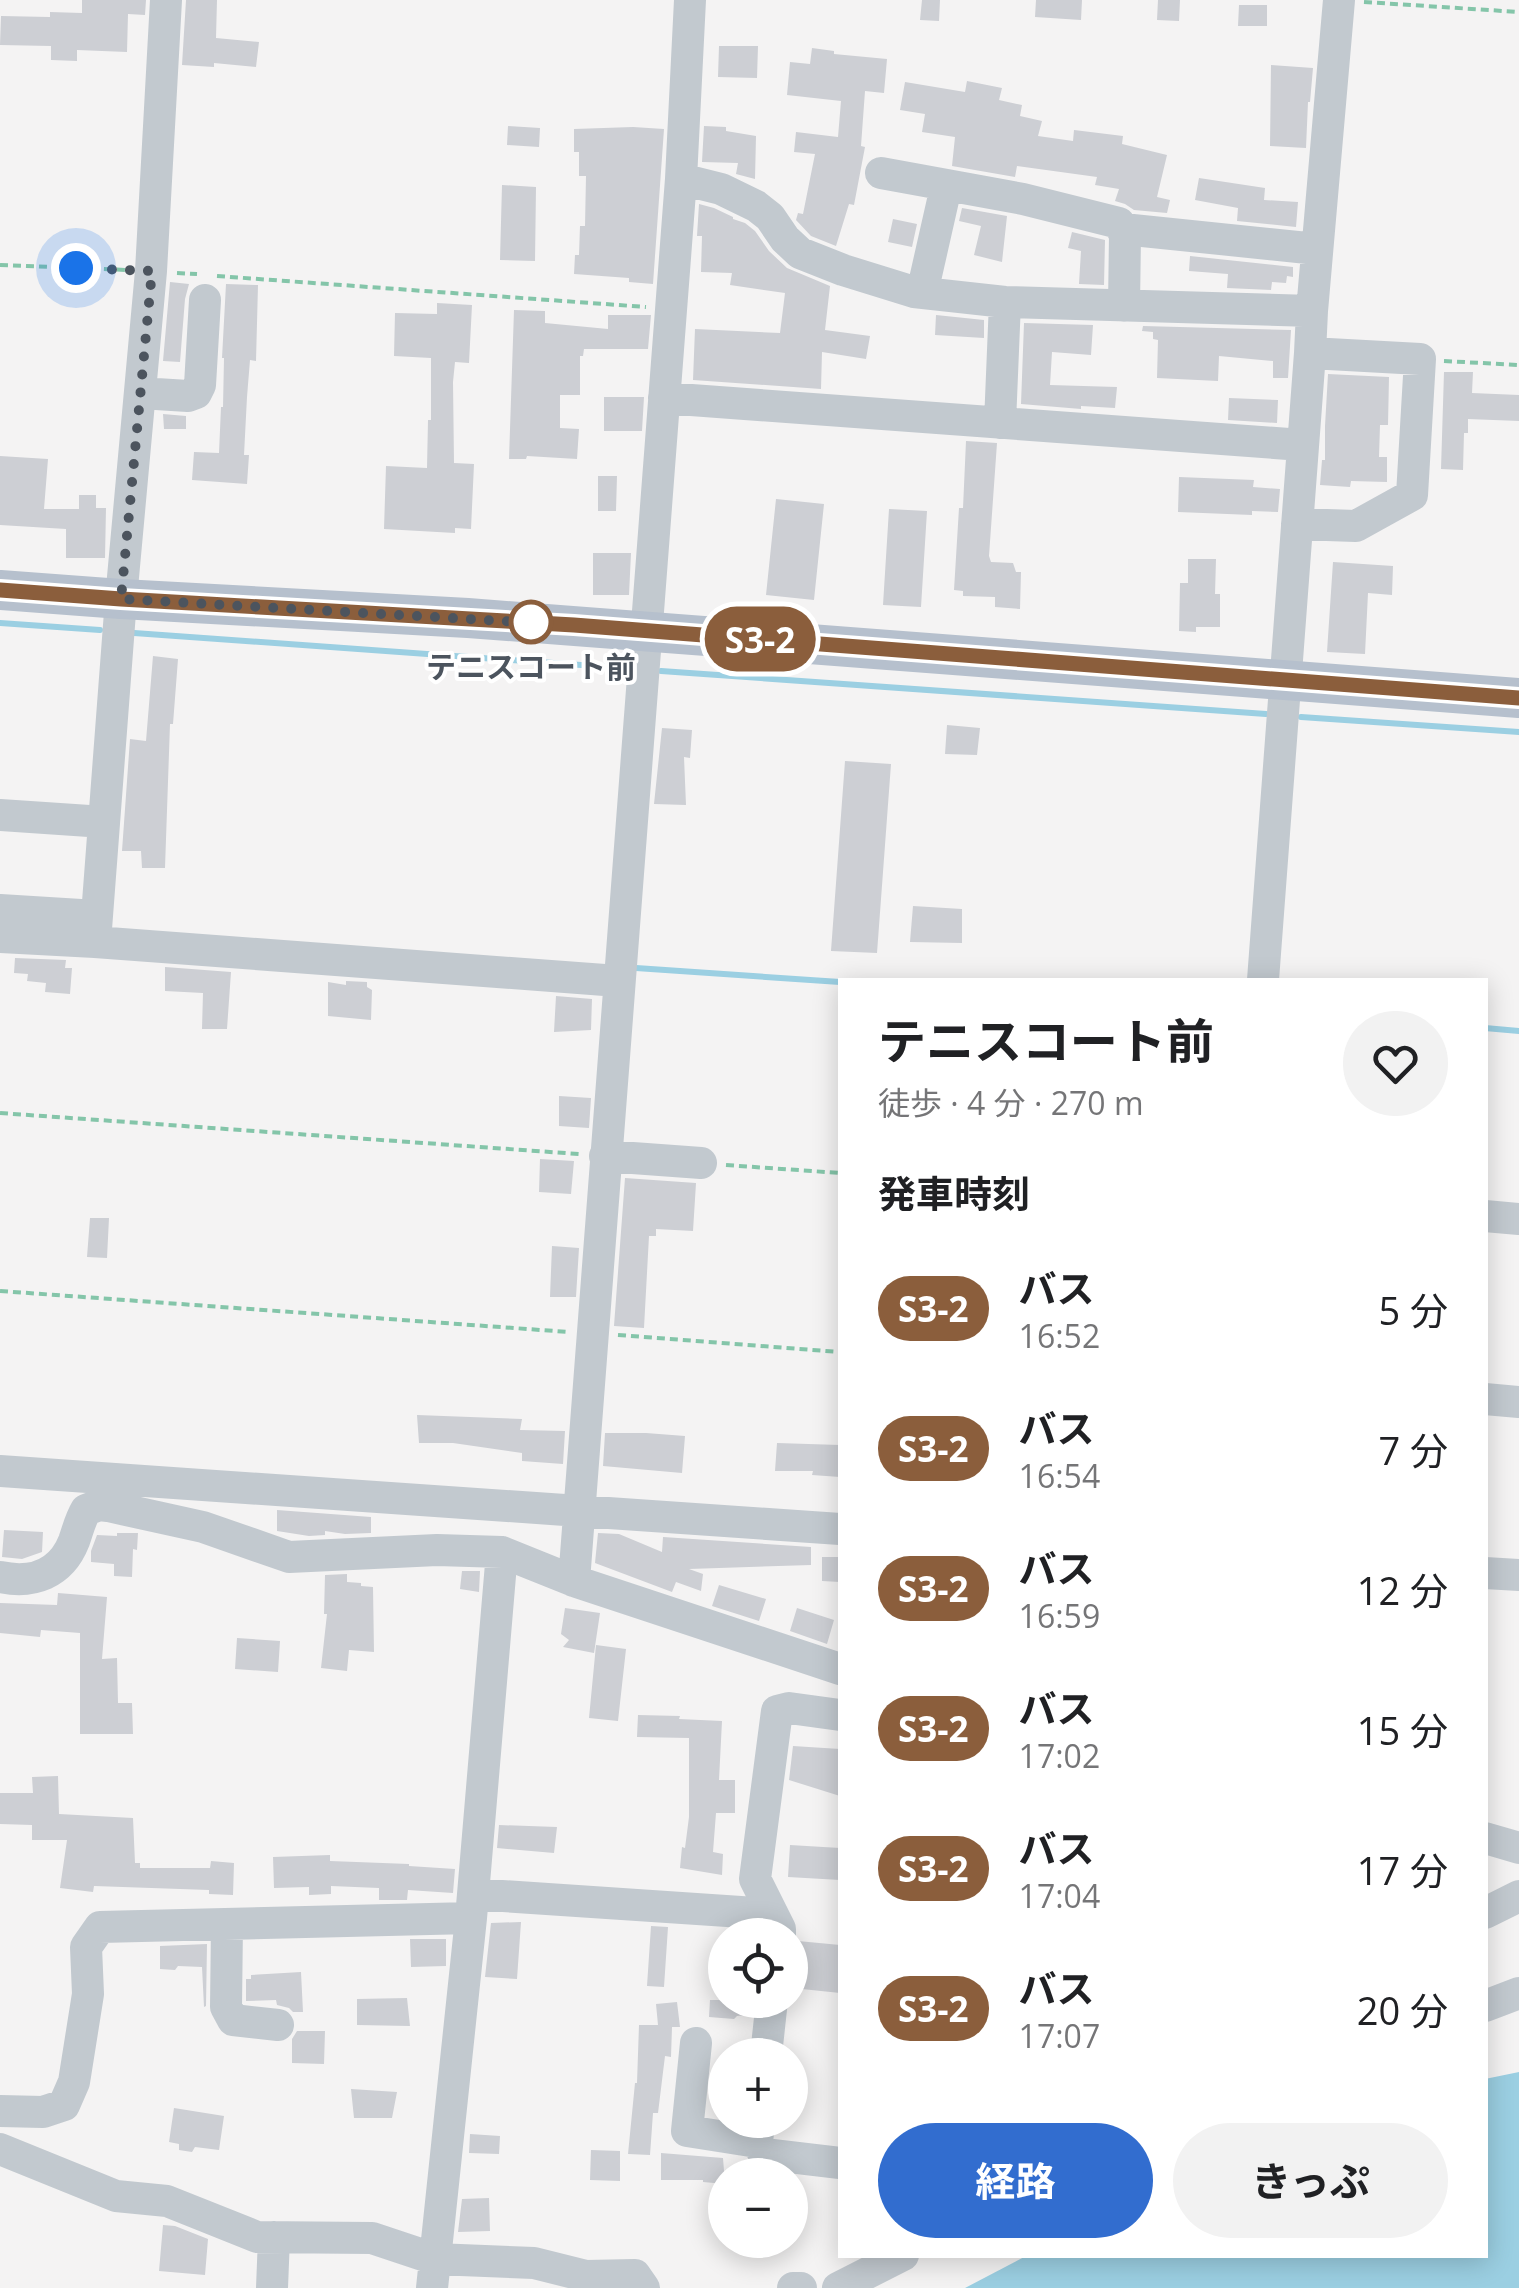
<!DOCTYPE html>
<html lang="ja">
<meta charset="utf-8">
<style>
:root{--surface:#fff;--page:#f2f2f2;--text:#202124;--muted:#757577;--accent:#326dcf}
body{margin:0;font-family:"Open Sans","Noto Sans JP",sans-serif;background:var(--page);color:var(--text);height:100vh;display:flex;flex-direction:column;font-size:38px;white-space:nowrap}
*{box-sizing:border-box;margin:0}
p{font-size:32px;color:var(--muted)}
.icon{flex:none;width:55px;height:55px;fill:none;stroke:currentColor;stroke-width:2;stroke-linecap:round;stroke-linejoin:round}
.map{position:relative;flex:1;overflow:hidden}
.sheet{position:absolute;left:838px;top:978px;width:650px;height:1280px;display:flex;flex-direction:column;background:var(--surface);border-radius:0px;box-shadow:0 5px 25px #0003}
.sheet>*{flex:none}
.badge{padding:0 20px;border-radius:32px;font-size:35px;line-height:65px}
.tools{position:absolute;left:708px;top:1918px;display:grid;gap:20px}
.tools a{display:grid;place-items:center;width:100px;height:100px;border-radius:50%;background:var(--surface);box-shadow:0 5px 25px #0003;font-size:50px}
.you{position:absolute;width:50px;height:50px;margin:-25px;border:8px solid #fff;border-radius:50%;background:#1a73e8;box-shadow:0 0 0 15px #1a73e833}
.map>.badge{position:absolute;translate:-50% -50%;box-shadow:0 0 0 5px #fff}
h2{padding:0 40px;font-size:38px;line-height:90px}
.round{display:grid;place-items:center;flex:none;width:105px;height:105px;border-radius:52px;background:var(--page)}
.summary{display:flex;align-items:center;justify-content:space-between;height:170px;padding:0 40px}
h1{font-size:48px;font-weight:700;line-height:75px}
.button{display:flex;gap:20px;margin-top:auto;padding:20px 40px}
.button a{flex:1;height:115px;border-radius:60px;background:var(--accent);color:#fff;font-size:40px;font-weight:700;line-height:115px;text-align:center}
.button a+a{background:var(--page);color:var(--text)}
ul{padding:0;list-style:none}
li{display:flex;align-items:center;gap:30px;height:140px;padding:0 40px}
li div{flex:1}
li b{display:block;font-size:38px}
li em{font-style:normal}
li .badge{min-width:110px;font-weight:700;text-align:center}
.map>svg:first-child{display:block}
.water{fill:#9bcfe2}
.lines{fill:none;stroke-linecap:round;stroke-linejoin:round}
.stream{stroke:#9bcfe2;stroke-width:6}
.building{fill:#cdcfd4}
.path{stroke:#84c5a9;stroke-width:4;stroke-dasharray:8 5;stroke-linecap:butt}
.minor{stroke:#c2c9cf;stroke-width:32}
.major{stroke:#b6c0cd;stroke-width:40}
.line-casing{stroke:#fff;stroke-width:22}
.line{stroke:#8b5e3c;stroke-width:15}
.walk{stroke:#4c545e;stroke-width:10;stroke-dasharray:0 18}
.stop-dot{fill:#fff;stroke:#8b5e3c;stroke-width:5}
.labels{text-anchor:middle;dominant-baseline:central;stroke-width:8;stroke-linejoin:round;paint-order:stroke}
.stop-label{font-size:30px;font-weight:bold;fill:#4c545e;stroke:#fff}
</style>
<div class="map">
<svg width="1519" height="2288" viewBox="0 0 1519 2288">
<rect width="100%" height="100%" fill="#f4f3f3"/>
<path class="water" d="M1519,2072V2288H965L1028,2255H1485V2079Z"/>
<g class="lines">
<path class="stream" d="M0,623L100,630
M134,633L623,668
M661,671L1266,714
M1301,717L1519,732
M636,968L840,982
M1485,1028L1519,1031"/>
</g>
<path class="building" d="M82,0H146L145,15L128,14L127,52L77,50V61L51,60V46L0,45L1,16L50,17V12L82,13Z
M186,0H217L216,38L259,42L256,67L214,63V67L182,65Z
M922,0H940L939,21L920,20Z
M1036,0H1082L1081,20L1035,17Z
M1158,0H1180L1179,21L1157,20Z
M1239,5H1267V26H1238Z
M719,46H758L757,78L718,77Z
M812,48L834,51V54L887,59L884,93L865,91L861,146L865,147L854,205L849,204L836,246L811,236L796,220L798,213L803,214L815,154L794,152L796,132L838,137L841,101L787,95L790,62L810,64Z
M1271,65L1313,68L1310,102H1308L1306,148L1270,146Z
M967,81L1002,88L999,100L1022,105L1020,116L1042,121L1038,136L1073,141L1074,130L1123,136L1122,144L1167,155L1157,197L1170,200L1167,213L1134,210L1125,204L1115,201L1119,189L1095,185L1097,177L1017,166L1015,177L952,166L955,137L922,132L925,114L900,110L905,82L965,92Z
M508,126L540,128L539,147L507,145Z
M704,126L726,127V131L756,136L755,179L736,174L738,163L702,162Z
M633,127L664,129L653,284L629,282V278L574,274L575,255H579L580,226H585L586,176H579V152H574V129Z
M1199,178L1265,188L1264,200L1298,202L1296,227L1237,221L1238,208L1195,200Z
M502,185L536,187L535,261L500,260Z
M699,204L714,208L733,217V219L745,223L755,231L769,251L787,268L830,286L825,330L870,336L866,359L822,352L821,389L693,380L695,329L780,333L785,293L730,285L732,273L701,272L702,236H697Z
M962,208L1007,216L1002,262L974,255L981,226L959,221Z
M893,219L917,224L912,247L888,242Z
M1072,232L1105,240L1104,285L1079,284L1081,251L1068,248Z
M1190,256L1293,267V277L1287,276L1286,283L1272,282L1271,290L1227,288L1228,274L1189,271Z
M170,282L189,284L185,299L180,362L163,361Z
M226,284L258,285L256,361L250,360L247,397L244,455H249L247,484L192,480L194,452L219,453L221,407H223L224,358H222Z
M437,303L472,305L469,363L455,362L453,382L454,463L474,464L471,529L455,528V533L384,529L386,466L427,468L428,420H431V358L394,356L395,313L437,314Z
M514,310L545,311V323L608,329V315H651L648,349H584L583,356H580V395H560V428L579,429L577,459L527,456L526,459H509Z
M936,315L984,320V338L935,335Z
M1024,323L1093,325L1091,355L1052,352L1050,385L1117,387L1115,408L1081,406V409L1021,404Z
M1143,326L1291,330L1288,378H1273V361L1219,356L1218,381L1157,378L1158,340L1153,339V332L1142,331Z
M1444,372H1473L1472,393L1519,395V421L1468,419V433H1464L1463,470L1441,469Z
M1328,374L1389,377L1388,425H1380L1379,457H1387V482L1351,481L1350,487L1320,485L1322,460H1325V426Z
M604,397H644L642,431H604Z
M1229,398L1278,400L1277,423L1228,420Z
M163,414L186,416V429H164Z
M966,441L997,443L989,556L991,562L1013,563L1016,572H1021L1020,609L995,607V597L963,596V591L954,590L959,508H963Z
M0,456L48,459L44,509H79V495H96V508H106L105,558H66V529L0,525Z
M598,476H617L616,511H598Z
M1179,477L1254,480L1253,487L1280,489L1278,512L1252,511V515L1178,512Z
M776,499L824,504L814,600L766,595Z
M889,509L927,511L921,607L883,605Z
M593,553H631L629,595H593Z
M1188,559H1216L1215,594H1220V627H1196V632L1179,631L1180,583H1188Z
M1333,562L1393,566L1392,595L1368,593L1365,654L1327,652Z
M153,656L178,659L173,724H170L165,868H142L141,851H122L130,739L146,741Z
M947,725L980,728L977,755L945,754Z
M662,728L692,730L690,758L684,757L686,805L654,804Z
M845,761L891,764L877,953L831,951Z
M913,906L962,909V943L910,942Z
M15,958L66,960L65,968H72L70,994L45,992L46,983L27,981L28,974L14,973Z
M165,967L231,972L227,1029H202L203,993L165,991Z
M346,981L367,982V987L372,990L371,1020L328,1016V982L346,985Z
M556,996L592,999L591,1030L554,1032Z
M559,1096L591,1098L589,1128L559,1126Z
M540,1159L574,1161L571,1194L539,1192Z
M625,1178L696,1183L693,1231L656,1229V1236H649L644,1328L614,1326Z
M90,1218H109L107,1258L87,1257Z
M552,1246L579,1248L576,1297H550Z
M417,1415L522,1419L520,1430L565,1431L563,1464L522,1461V1453L453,1443H419Z
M605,1433H646L685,1436L682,1473L603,1466Z
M777,1443L840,1445V1477L812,1475L813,1471H775Z
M277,1510L371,1517V1533L345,1534L325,1531V1535L309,1536L277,1531Z
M4,1530L43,1532L42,1552L22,1559L2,1557Z
M117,1533H138L137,1550L133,1549L132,1577L114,1576V1564L91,1562V1551L97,1535L117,1536Z
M598,1533L619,1534L662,1552L663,1537L811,1547V1565L689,1569L703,1574L701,1591L676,1582L672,1592L595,1563Z
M822,1557H840V1582L822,1581Z
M462,1571H480L479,1592L460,1589Z
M347,1574V1582L361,1583V1586L373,1587L374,1652L349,1650L347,1671L321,1668L327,1614H324L325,1575Z
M719,1585L766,1599L759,1621L712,1606Z
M58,1593L107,1597L102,1659L117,1658L118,1703H132L133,1734H80V1633L41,1630L40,1637L0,1633V1603L57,1605Z
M565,1608L600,1613L594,1653L563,1647L569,1640L561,1634Z
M797,1608L834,1620L827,1644L790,1631Z
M237,1638L280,1641L278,1672L235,1669Z
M596,1645L626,1649L618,1721L589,1718Z
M638,1715L680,1716L679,1719L722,1721L719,1780H735V1813H716L713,1852L723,1854L722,1875L680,1868L682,1847L685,1848L689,1817V1738L637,1737Z
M793,1746L840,1749V1796L789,1780Z
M58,1776L59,1814L133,1818L135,1863H140V1868H210L211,1861L234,1863L233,1895L209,1894V1890L94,1886L93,1892L60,1888L67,1840H32V1825L0,1824V1793H33L32,1777Z
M499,1825L557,1827L554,1853L497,1848Z
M790,1845L840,1848V1880L788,1877Z
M330,1855V1861L409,1864V1866L455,1869L453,1893L408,1890L407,1900H379V1888L331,1886V1894L309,1895V1887L274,1888L273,1857Z
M521,1922L517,1979L485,1977L491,1923Z
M651,1926L668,1927L664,1987L647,1986Z
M410,1939H446V1966L411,1967Z
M798,1941L840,1945V1993L802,1989L804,1963L792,1965L794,1948Z
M207,1944L206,2006L204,2007L202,1967L178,1966L175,1970L160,1969V1946Z
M301,1972L303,2012H293L289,2008L277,2005L276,2000L246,2001V1979H251V1975Z
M407,1998L410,2026L357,2025V1999Z
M710,2000H746L745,2015L737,2016L734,2019L709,2017Z
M677,2002L680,2027H672L671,2057L665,2056L658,2113H653L650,2155L628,2154L635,2083H637L639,2025H658L656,2004Z
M297,2031H325L324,2064L292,2063V2039Z
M351,2089L397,2092L392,2118H354Z
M174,2108L224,2116L219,2150L195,2147L192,2152L179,2150V2144L169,2142Z
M470,2134L500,2136L499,2154L469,2153Z
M591,2150L620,2151V2181L590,2180Z
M661,2153L723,2158L725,2184L703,2182V2180H661Z
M489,2198L490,2231L458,2232L462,2199Z
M163,2225L175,2226L208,2239L205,2275L159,2271Z"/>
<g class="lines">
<path class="path" d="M1364,2L1519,12
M0,265L127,270
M177,273L197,274
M217,276L646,307
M1444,361L1519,365
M0,1113L579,1154
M726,1165L840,1173
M0,1291L569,1332
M618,1335L840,1352"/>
<path class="minor" d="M166,0L151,271L121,599L95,942L618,981
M881,173L1023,199L1119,223L1125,235L1124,306
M681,179L721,189L756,206L770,217L785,239L800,253L843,270L914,292L1005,302L1312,311
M1123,229L1317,249
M922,293L946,187
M140,393L188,396L196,393L200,385L205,300
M664,398L1302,445
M1000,423L1005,302
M1297,524L1356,526L1412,495L1420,359L1310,353
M0,815L104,822
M0,910L97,916
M0,937L95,942
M1263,980L1310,353L1312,311L1339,0
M605,1156L701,1163
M1485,1216L1519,1219
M1485,1399L1519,1402
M0,1471L840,1529
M1485,1573L1519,1575
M0,1577C33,1584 61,1574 74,1541C78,1530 80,1520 86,1510L99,1505L108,1506L203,1527L289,1557L437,1550L502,1552L574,1581L840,1669
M574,1581L681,179L690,0
M1485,1838L1519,1848
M473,1894L771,1914
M1485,1913L1519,1896
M227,1924L226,2007L233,2020L278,2025
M780,1935V1929L755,1879L777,1711L789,1708L840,1715
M1485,2006L1519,1993
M696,2043L687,2131L757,2142
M766,2055L772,2000
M0,2111L43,2112L64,2105L74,2082L88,1994L86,1947L100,1927L471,1918
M759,2124L757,2142L764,2154L840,2163
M0,2149L116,2196L167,2201L257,2237L372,2238L435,2259L534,2263L586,2276L635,2275L644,2288
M272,2288L274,2237
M432,2288L471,1918L502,1552
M793,2288H801
M838,2288L903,2255"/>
<path class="major" d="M0,590L121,599L468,618L1519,698"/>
</g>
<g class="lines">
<g class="line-casing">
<path id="line" d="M0,590L121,599L574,625L1519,698"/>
</g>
<use href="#line" class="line"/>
<path class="walk" d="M76,268L152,271L121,599L538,623L531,622"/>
</g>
<circle class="stop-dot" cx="531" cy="622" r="20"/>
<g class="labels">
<g class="stop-label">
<text x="531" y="666">テニスコート前</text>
</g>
</g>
</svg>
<div class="tools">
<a><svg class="icon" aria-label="locate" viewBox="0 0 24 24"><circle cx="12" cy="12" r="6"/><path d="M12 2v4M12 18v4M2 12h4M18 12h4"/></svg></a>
<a>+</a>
<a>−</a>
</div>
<div class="you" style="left:76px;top:268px"></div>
<b class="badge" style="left:760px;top:639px;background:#8b5e3c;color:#fff">S3-2</b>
<section class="sheet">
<div class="summary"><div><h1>テニスコート前</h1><p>徒歩 · 4 分 · 270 m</p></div><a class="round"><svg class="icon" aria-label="heart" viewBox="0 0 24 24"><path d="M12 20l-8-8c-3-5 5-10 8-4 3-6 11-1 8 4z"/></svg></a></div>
<h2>発車時刻</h2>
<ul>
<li><span class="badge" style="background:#8b5e3c;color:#fff">S3-2</span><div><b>バス</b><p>16:52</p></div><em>5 分</em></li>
<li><span class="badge" style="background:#8b5e3c;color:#fff">S3-2</span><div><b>バス</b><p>16:54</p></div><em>7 分</em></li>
<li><span class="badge" style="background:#8b5e3c;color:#fff">S3-2</span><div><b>バス</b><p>16:59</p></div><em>12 分</em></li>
<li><span class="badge" style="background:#8b5e3c;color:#fff">S3-2</span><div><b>バス</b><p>17:02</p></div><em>15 分</em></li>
<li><span class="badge" style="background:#8b5e3c;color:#fff">S3-2</span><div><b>バス</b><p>17:04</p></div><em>17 分</em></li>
<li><span class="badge" style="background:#8b5e3c;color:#fff">S3-2</span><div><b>バス</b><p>17:07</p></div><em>20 分</em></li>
</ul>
<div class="button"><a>経路</a><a>きっぷ</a></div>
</section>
</div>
